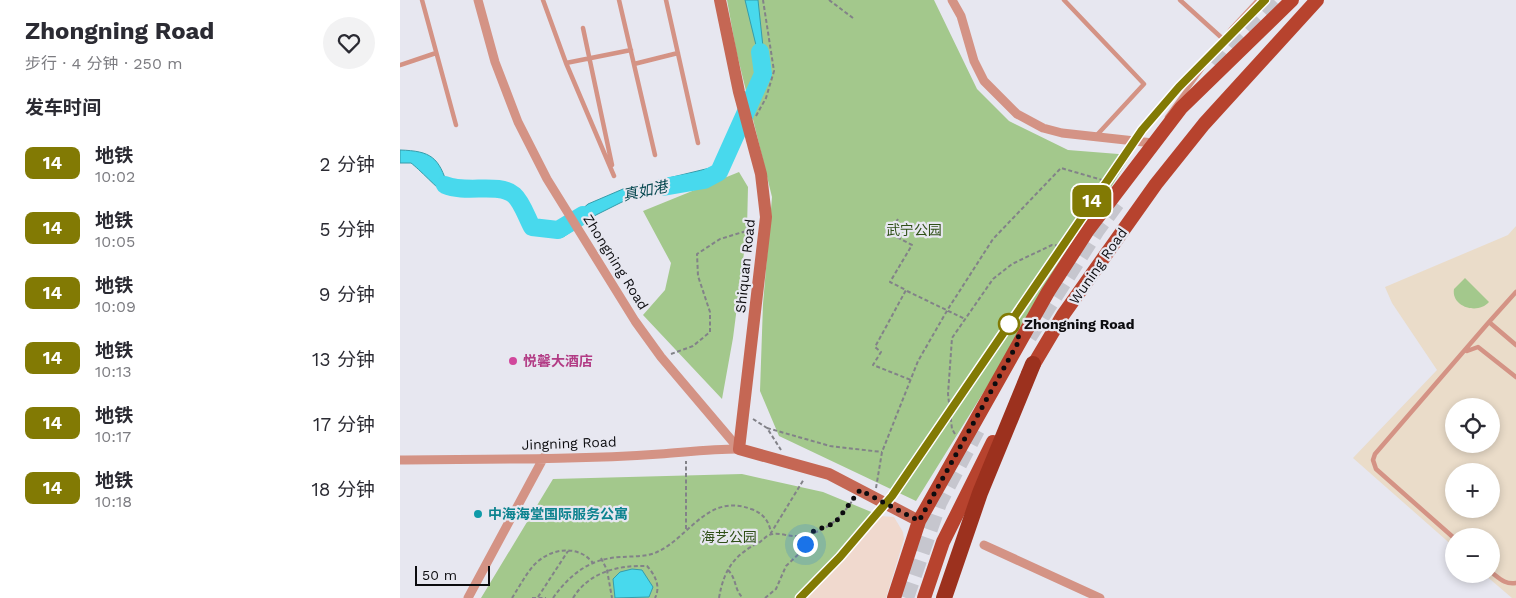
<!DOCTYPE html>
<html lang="zh">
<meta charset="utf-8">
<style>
:root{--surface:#fff;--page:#f2f2f3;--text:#2b2b33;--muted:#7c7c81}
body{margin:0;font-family:"Work Sans","Noto Sans SC",sans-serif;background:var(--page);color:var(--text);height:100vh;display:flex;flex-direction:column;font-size:19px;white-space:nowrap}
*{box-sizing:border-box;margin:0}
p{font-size:16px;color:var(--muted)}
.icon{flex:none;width:28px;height:28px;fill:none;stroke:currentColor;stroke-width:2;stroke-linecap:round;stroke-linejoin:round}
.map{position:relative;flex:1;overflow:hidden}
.sheet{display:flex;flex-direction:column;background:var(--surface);width:400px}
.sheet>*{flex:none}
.badge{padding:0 10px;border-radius:8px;font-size:18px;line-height:32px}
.tools{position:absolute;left:1045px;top:398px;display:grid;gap:10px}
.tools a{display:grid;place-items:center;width:55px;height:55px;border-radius:50%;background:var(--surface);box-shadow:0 2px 8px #0003;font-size:25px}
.scale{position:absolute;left:15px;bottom:12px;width:75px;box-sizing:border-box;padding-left:5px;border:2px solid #0c0c0f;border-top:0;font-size:14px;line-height:18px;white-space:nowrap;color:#0c0c0f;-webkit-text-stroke:4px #e7e7f0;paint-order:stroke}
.you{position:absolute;width:25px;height:25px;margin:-12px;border:4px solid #fff;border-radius:50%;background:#1a73e8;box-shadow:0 0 0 8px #1a73e833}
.map>.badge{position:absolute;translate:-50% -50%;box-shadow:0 0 0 2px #fff}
h2{padding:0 25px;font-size:19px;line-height:45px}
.round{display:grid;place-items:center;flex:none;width:52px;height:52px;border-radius:26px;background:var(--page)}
.overview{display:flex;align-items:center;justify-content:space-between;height:85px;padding:0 25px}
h1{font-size:24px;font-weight:700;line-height:38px}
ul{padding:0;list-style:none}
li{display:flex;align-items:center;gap:15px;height:65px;padding:0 25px}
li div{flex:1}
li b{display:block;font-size:19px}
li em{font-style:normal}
li .badge{min-width:55px;font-weight:700;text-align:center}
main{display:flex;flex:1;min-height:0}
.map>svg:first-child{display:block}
.commercial{fill:#f0d9ce}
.industrial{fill:#eadcc9;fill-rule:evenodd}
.green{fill:#a3c88c}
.water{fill:#48d9ed;stroke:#369caa}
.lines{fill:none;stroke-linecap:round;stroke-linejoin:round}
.river{stroke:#48d9ed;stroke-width:18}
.highway-tunnel{stroke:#c6c6ce;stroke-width:16;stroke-dasharray:16 8;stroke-linecap:butt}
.path{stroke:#828288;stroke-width:2;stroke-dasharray:4 2.5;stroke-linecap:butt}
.lane{stroke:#d49385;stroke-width:4.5}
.street{stroke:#d49385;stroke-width:9}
.secondary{stroke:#c56754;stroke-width:12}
.primary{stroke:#b7432e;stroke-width:14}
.highway{stroke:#9c311e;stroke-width:16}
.line-casing{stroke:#fff;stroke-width:11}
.line{stroke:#827a04;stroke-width:8}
.walk{stroke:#0c0c0f;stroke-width:5;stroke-dasharray:0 9}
.stop-dot{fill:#fff;stroke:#827a04;stroke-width:2.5}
.hotel-dot{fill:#d1479c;stroke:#e7e7f0;stroke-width:2}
.culture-dot{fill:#0f9aa8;stroke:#e7e7f0;stroke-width:2}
.labels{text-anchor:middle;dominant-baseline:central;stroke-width:4.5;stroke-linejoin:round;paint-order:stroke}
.park-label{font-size:14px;fill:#305018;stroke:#e7e7f0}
.street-label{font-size:14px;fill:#0c0c0f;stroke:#e7e7f0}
.stop-label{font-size:14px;font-weight:bold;fill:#0c0c0f;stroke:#e7e7f0;text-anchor:start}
.hotel-label{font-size:14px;font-weight:bold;fill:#b23c85;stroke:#e7e7f0;text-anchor:start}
.culture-label{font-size:14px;font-weight:bold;fill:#0d838f;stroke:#e7e7f0;text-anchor:start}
.water-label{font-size:15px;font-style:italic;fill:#084951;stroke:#e7e7f0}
</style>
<main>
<section class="sheet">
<div class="overview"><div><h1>Zhongning Road</h1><p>步行 · 4 分钟 · 250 m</p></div><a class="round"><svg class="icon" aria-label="heart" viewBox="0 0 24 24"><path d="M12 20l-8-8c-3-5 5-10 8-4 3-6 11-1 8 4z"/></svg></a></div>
<h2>发车时间</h2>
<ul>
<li><span class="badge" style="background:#827a04;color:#fff">14</span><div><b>地铁</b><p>10:02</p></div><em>2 分钟</em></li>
<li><span class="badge" style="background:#827a04;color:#fff">14</span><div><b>地铁</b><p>10:05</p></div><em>5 分钟</em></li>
<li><span class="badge" style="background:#827a04;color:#fff">14</span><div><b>地铁</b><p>10:09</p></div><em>9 分钟</em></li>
<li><span class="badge" style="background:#827a04;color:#fff">14</span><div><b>地铁</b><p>10:13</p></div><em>13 分钟</em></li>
<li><span class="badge" style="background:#827a04;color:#fff">14</span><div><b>地铁</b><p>10:17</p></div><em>17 分钟</em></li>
<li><span class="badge" style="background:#827a04;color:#fff">14</span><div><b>地铁</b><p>10:18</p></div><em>18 分钟</em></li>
</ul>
</section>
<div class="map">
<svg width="1116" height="598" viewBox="0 0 1116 598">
<rect width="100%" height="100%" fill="#e7e7f0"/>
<path class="commercial" d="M481,516L494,517L503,532L504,539L486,598H406Z"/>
<path class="industrial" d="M1116,226V598H1112L1084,574H1091V536H1054V547L953,458L1037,370L992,303L985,287L1108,235ZM1054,406H1091V444H1054ZM1054,471H1091V509H1054Z"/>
<path class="green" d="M327,0H534L577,89L609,121L668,150L731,155L516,501L379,436L360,391L363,304L372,197L336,50Z
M339,172L348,187L347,229L333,338L322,399L243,315L265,290L271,263L243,211Z
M1065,278L1089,302C1078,315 1051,307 1054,289Z
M342,474L423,492L481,516L406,598H81L153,479Z"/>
<path class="water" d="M345,0H358L366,75L354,113L350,104L363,74Z
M337,117L340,126L339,143L319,172L296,181L232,197L196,215L163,237L131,233L121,220L109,199C89,191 65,201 43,192C40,191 18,168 11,163H0V150C31,151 39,157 48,187C71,191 95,188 118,191L132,226L158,230L188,204L223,189L314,167Z
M232,569L242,570L253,587L249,597L215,598L213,579L220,572Z"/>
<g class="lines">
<path class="river" d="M45,185C66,194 99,182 114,195C122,202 127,218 132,227L158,230L183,215
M263,187L304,180L319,172L363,74L360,52"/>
<path class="highway-tunnel" d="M817,67L838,41L877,0
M629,337L697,230L717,203
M506,598L539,503L577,430"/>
<path class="path" d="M429,0L453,18
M356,116L366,98L374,71L363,0
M498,219L489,233L512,245L490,282L506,290L475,347L481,352L473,365L511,380
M507,291L565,319
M271,354L293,346L310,332V312L298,276L297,254L320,239L353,229
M353,419L367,428L381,450
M367,428L430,446L482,452
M555,434L552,429L548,394L552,338L593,279L612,264L652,245L663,246
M476,488L482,452L518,361L548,309L593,239L661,168L709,182
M286,529V461
M201,558L207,570L212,598
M328,570C337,579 334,590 343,598
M138,597L168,551
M112,598C119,587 126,574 134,565C150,548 178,544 193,563
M132,598H146
M153,598C171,573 191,558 222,557C233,556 249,557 259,551C290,536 308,493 351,509C363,513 369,521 371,533L404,479
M173,598C189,572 218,565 247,566C255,575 261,586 255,598
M319,598C324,569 334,555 360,542C364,539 368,534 373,534C380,533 388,536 395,536C423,535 440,520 454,498
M365,598L376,589L386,566L403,550L406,534"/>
<path class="lane" d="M22,0L56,125
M143,0L166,63L214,176
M219,0L255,155
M266,0L298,143
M664,0L744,84L696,136
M780,0L823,39
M183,28L212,165
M166,63L231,50
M234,64L278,53
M0,65L36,53
M767,117L831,29L858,0
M1089,322L1116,292
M1067,351L1078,347L1116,377
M1054,538L976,469L973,460L975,454L1089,322L1116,345
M1091,572C1099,578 1105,585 1116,583"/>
<path class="street" d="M78,0L95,62L118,122L147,179L235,321L261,357L339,449
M552,0L561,16L574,61L584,81L617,114L643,128L662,133L753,143
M0,460C86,459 173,460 260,454C287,452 312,449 339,449
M584,545L700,598
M68,598L144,457"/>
<path class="secondary" d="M320,0L339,92L361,174L366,217L339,449L429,474L519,521"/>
<path class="primary" d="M628,374L663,315L756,184L804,124L917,0
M494,598L519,521L648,292L688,230L781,108L892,0
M524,598L543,542L593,442"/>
<path class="highway" d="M544,598L580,493L633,364"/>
</g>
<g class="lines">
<g class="line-casing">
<path id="line" d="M400,598L440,557L492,496L742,130L779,87L865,0"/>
</g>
<use href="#line" class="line"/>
<path class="walk" d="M405,544L406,534L435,523L460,490L519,521L620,339L609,324"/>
</g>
<circle class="stop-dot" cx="609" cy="324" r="10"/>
<circle class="hotel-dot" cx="113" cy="361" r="5"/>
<circle class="culture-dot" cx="78" cy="514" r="5"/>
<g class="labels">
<g class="park-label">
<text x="514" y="230">武宁公园</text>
<text x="329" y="537">海艺公园</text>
</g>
<g class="street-label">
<text transform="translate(216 262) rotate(58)">Zhongning Road</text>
<text transform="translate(345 266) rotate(-84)">Shiquan Road</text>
<text transform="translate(698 266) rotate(-55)">Wuning Road</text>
<text transform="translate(169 443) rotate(-2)">Jingning Road</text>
</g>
<g class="stop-label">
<text x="624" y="324">Zhongning Road</text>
</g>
<g class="hotel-label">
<text x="123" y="361">悦馨大酒店</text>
</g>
<g class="culture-label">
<text x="88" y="514">中海海堂国际服务公寓</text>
</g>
<g class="water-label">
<text transform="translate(245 191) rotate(-12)">真如港</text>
</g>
</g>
</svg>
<div class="tools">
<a><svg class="icon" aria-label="locate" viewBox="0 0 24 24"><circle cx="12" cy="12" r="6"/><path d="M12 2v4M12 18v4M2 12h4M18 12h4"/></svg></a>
<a>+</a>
<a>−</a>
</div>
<div class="scale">50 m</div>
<div class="you" style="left:405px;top:544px"></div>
<b class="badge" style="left:692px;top:201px;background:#827a04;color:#fff">14</b>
</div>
</main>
